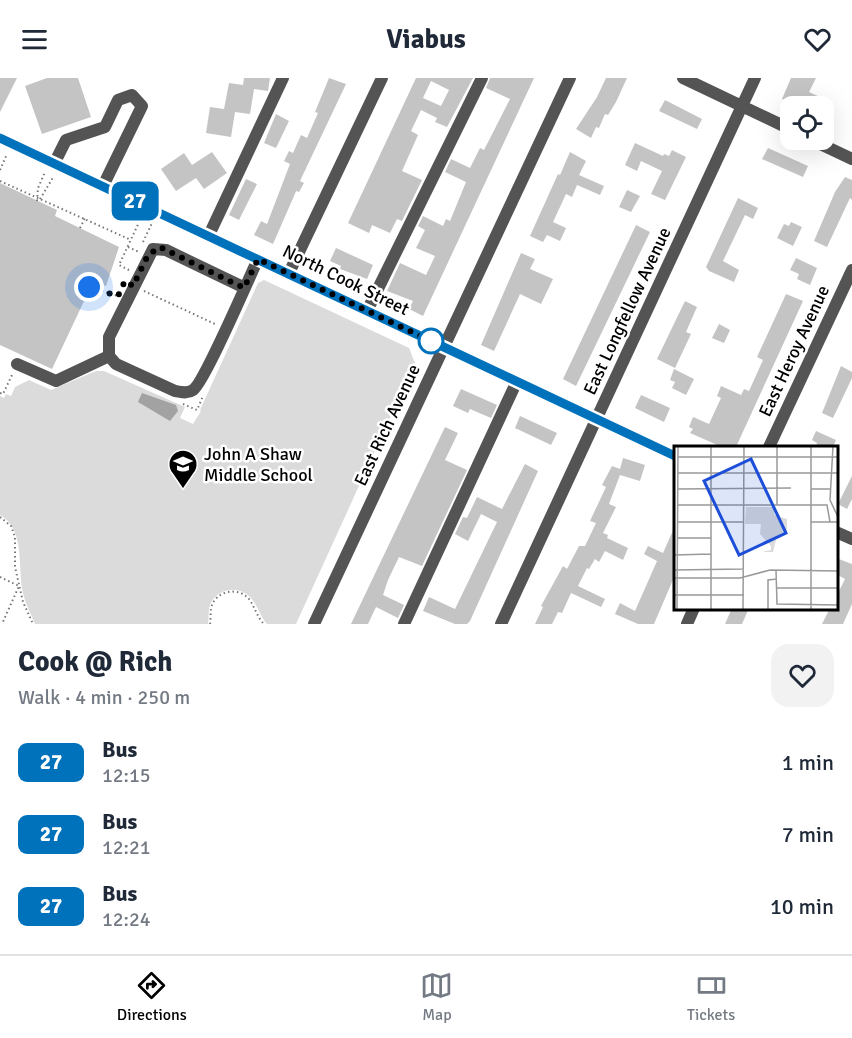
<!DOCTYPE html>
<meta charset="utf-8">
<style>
:root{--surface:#fff;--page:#f2f2f3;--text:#1f2937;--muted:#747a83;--line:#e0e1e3;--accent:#000}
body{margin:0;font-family:Signika,sans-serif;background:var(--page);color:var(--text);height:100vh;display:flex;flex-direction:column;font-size:22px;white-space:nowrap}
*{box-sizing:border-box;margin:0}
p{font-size:20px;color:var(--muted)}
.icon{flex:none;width:33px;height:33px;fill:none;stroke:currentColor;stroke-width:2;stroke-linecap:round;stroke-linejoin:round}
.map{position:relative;height:546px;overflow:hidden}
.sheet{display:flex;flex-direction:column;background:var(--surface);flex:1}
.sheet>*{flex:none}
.badge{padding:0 12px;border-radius:9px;font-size:21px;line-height:39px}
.fabs{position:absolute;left:780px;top:18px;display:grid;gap:12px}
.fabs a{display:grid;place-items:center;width:54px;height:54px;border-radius:12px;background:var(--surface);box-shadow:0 6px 24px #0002;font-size:30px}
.you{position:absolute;width:30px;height:30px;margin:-15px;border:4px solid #fff;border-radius:50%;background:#1a73e8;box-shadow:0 0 0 9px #1a73e833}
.map>.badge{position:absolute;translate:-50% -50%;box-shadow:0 0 0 3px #fff}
.round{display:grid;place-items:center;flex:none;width:63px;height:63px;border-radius:18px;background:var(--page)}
.summary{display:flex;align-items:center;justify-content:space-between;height:102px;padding:0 18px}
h1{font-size:28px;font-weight:700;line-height:45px}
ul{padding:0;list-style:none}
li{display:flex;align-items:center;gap:18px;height:72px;padding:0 18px}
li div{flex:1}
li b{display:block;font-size:22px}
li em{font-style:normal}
li .badge{min-width:66px;font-weight:700;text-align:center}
header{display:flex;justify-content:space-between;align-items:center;height:78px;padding:0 18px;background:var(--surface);font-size:27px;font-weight:700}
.tabs{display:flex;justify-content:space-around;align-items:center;height:84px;border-top:2px solid var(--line);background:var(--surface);font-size:16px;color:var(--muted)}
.tabs a{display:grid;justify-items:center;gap:3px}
.tabs .on{color:var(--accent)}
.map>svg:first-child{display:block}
.green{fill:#dbdbdb}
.water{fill:#a2a2a2}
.building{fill:#c4c4c4;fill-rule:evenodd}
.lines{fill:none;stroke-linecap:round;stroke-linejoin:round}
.path{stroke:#767676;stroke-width:2;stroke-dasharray:1.5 3;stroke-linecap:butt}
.minor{stroke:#545454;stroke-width:12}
.line-casing{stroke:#fff;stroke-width:14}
.line{stroke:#0072bc;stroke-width:9}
.walk{stroke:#000;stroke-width:6;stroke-dasharray:0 10.8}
.stop-dot{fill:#fff;stroke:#0072bc;stroke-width:3}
.labels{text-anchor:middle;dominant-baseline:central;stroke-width:5;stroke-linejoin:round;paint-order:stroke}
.street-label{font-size:18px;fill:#000;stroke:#fff}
.poi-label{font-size:18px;fill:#000;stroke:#fff;text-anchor:start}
.inset-road{fill:none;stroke:#999;stroke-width:1.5}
.view{fill:#1d4ed8;fill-opacity:0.15;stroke:#1d4ed8;stroke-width:3}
.inset-edge{fill:none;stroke:#000;stroke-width:3}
</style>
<header><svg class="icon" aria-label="menu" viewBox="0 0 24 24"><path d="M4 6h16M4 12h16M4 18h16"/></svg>Viabus<svg class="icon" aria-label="heart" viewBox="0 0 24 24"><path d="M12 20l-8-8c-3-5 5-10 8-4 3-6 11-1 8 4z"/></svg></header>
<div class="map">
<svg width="852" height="546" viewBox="0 0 852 546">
<rect width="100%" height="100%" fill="#fff"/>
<path class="green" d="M264,202L409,270L415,285L296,546H267C260,538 257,525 249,518C237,507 216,511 210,527C208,533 209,540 208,546H35C31,536 25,525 23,515C17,489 26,452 0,437V318L4,320L6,316L11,318L15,309L29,302L51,312L96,293H104L185,329L180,340L193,346L201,333L200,332L258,205Z"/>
<path class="water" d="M142,315L176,327L178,333L170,343L138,324Z"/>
<path class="building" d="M0,0H17L0,34Z
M47,0H78L91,39L42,56L25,8Z
M244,0H270L268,13L254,11L250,36L235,34L231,59L206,55L210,29L224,31L229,5L243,7Z
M329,0L346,6L300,103L304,105L299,114L296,113L294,118L273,166L254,157L261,143L267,146L290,86L284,83L289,73L293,75L301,57L307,60L318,35L315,34Z
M416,0H473L447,49L435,44L437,40L421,32L411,53L418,57L402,93L422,102L402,143L397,141L390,155L372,147L369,155L348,145ZM431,3L449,12L441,28L423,20Z
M490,0H534L423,238L409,231L413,223L387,213L400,185L426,197L435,178L416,170L425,152L418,148L423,138L443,148L446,141L450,143L466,104L445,94L451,81L470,90L480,70L484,72L510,21L486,10Z
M606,0H627L616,24L608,37L605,36L599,50L596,49L591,60L576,51L597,19Z
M791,0H816L809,14L822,20L819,28L796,20L793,26L782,21Z
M665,22L702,41L697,51L659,33Z
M276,36L289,43L276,70L264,65Z
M635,65L663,78L664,76L669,78L672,72L686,79L665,122L651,116L662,93L641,83L637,93L625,87Z
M768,70L808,88L803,99L762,81Z
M212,74L227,95L204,111L196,100L176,113L161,91L184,75L192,87Z
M570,74L586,83L579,97L604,108L600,117L577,107L572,119L566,116L553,144L566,150L560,163L547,157L543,164L530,158L558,96L560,97Z
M845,99L852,102V122L850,120L827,169L814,163L835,114Z
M246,101L257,106L239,142L229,137Z
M0,105L57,132L55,138L119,169L106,208L93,204L52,291L0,267Z
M627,112L640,118L631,134L619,129Z
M738,120L758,130L753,141L745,137L723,183L739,192L734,204L709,193L706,189Z
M791,144L802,149L793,168L777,160L784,146L789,148Z
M636,147L650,154L576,308L563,301Z
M336,170L373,187L367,201L340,191L341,188L330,183Z
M521,175L535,181L530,191L553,201L541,226L520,216L494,273L481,267Z
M796,180L817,190L810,207L797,201L799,196L790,192Z
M786,216L803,223L736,369H722L690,355L693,351L689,349L693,339L709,346L721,320L717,318L721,308L741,317L744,311L749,313L763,282L757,279Z
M685,223L697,229L686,254L691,256L675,290L657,281Z
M719,246L730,252L724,265L712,260Z
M841,288L852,294V300L833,340L822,335Z
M674,291L694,301L686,317L672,310L675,304L670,302Z
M461,311L497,327L491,340L470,331L468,335L453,328Z
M641,317L670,330L664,344L635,330Z
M520,338L557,355L551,367L515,350Z
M445,349L458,355L445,382L467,392L422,488L399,479L388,502L383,517L404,527L398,540L376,529L368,546H351Z
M816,353L836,362L833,369H816L817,365L812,362Z
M623,380L645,387L640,403L620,397L609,426L616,429L603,455L608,457L607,460L628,470L623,482L605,473L599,484L595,481L589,491L587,490L578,508L605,521L601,529L571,515L562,535L558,534L552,546H535L543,529L541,528L563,488L567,491L579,468H585L596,445L590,443L606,409L602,407L612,388L620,391Z
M525,386L538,393L470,543L467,546H455L423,533L429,519L455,531L497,444L481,436L468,463L455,456L463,439L467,440L477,419L502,431Z
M852,398V421L847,431L838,426Z
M675,448V497L654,546H638L615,536L620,525L635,533L657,483L644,476L648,468L663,475Z
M836,480L852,486V526L843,546H822L830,530H836V519L845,501L836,496Z
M732,530H749L742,546H725Z"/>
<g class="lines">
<path class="path" d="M0,92L7,76
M0,103L131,162
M40,121L54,98
M37,123L38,110L45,94
M80,150L85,140
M143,164L152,145
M128,169L139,174
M129,192L119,187L141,140
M89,209L118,218
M144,213L215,246
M0,315L3,316L12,297
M183,326L197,332L203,318
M0,439L11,448L15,459V489L23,524L33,546
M0,499L19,508L2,546
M210,546C211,540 210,532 212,527C218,512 239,509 249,521C255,529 257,539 264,546"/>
<path class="minor" d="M683,0L790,51
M0,60L675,378
M812,62L852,81
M54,86L66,62L105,49L118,22L132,17L142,28L103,108
M209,157L283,0
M289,195L382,0
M245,210L166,172L153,171L109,259V278L116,286L175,313C182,314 187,316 193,312C204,305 249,200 258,181
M367,233L482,0
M17,286L56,303L109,278
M769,369L852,192
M836,454L852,461
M314,546L570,0
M404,546L517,303
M501,546L755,0
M687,546L694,530"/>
</g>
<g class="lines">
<g class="line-casing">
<path id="line" d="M0,60L675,378"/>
</g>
<use href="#line" class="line"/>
<path class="walk" d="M89,209L118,218L125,203L133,208L148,177L160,169L244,210L258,181L431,263"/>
</g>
<defs>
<g id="school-pin" transform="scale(1.5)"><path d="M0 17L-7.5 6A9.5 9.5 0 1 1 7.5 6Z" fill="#000" stroke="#fff"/><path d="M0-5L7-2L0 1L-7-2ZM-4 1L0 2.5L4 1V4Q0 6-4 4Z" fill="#fff"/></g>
</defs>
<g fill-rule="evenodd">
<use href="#school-pin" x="183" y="386"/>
</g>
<circle class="stop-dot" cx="431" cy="263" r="12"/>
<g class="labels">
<g class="street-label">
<text transform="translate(346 202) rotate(26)">North Cook Street</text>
<text transform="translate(627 233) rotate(-65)">East Longfellow Avenue</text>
<text transform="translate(794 273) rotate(-65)">East Heroy Avenue</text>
<text transform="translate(387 347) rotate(-65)">East Rich Avenue</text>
</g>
<g class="poi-label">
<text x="204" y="376">John A Shaw<tspan x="204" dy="21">Middle School</tspan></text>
</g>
</g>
<g transform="translate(674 368)">
<rect width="164" height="164" fill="#fff"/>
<path d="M72,61H101L100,69L113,73V86L103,90L99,106H88L97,104V100L86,88L87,78H71Z" fill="#dbdbdb"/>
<path class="inset-road" d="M159,0L156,54L164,71M4,11H164M4,27H164M4,43L117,42M137,43H156M4,59H153L156,76M103,59V0M4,76H70M137,76H164M4,92H37M0,109L37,108M0,124L70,123M102,124L103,158L164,159M0,132H66L96,124L164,125M102,142H164M0,149H70M3,163L4,0M37,163V0M69,163L70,0M94,163V134L103,133M137,163V0"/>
<path class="view" d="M77,13L112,87L65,109L30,35Z"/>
<rect width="164" height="164" class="inset-edge"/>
</g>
</svg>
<div class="fabs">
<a><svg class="icon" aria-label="locate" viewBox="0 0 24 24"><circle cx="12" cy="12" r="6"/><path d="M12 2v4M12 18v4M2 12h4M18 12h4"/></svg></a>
</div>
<div class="you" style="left:89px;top:209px"></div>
<b class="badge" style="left:135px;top:123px;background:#0072bc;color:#fff">27</b>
</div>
<section class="sheet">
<div class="summary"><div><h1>Cook @ Rich</h1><p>Walk · 4 min · 250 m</p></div><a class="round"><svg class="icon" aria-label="heart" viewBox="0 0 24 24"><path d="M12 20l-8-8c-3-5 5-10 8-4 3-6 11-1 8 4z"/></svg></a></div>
<ul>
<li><span class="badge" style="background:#0072bc;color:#fff">27</span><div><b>Bus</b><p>12:15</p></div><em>1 min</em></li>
<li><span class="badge" style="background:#0072bc;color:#fff">27</span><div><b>Bus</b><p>12:21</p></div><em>7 min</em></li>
<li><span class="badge" style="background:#0072bc;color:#fff">27</span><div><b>Bus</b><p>12:24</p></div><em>10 min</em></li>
</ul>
</section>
<nav class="tabs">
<a class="on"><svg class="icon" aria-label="directions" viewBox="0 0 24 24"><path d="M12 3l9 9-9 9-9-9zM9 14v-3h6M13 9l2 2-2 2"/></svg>Directions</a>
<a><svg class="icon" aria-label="map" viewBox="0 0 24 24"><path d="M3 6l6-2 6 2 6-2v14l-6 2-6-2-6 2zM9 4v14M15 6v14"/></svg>Map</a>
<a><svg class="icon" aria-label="tickets" viewBox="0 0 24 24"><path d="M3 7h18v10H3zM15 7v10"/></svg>Tickets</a>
</nav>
